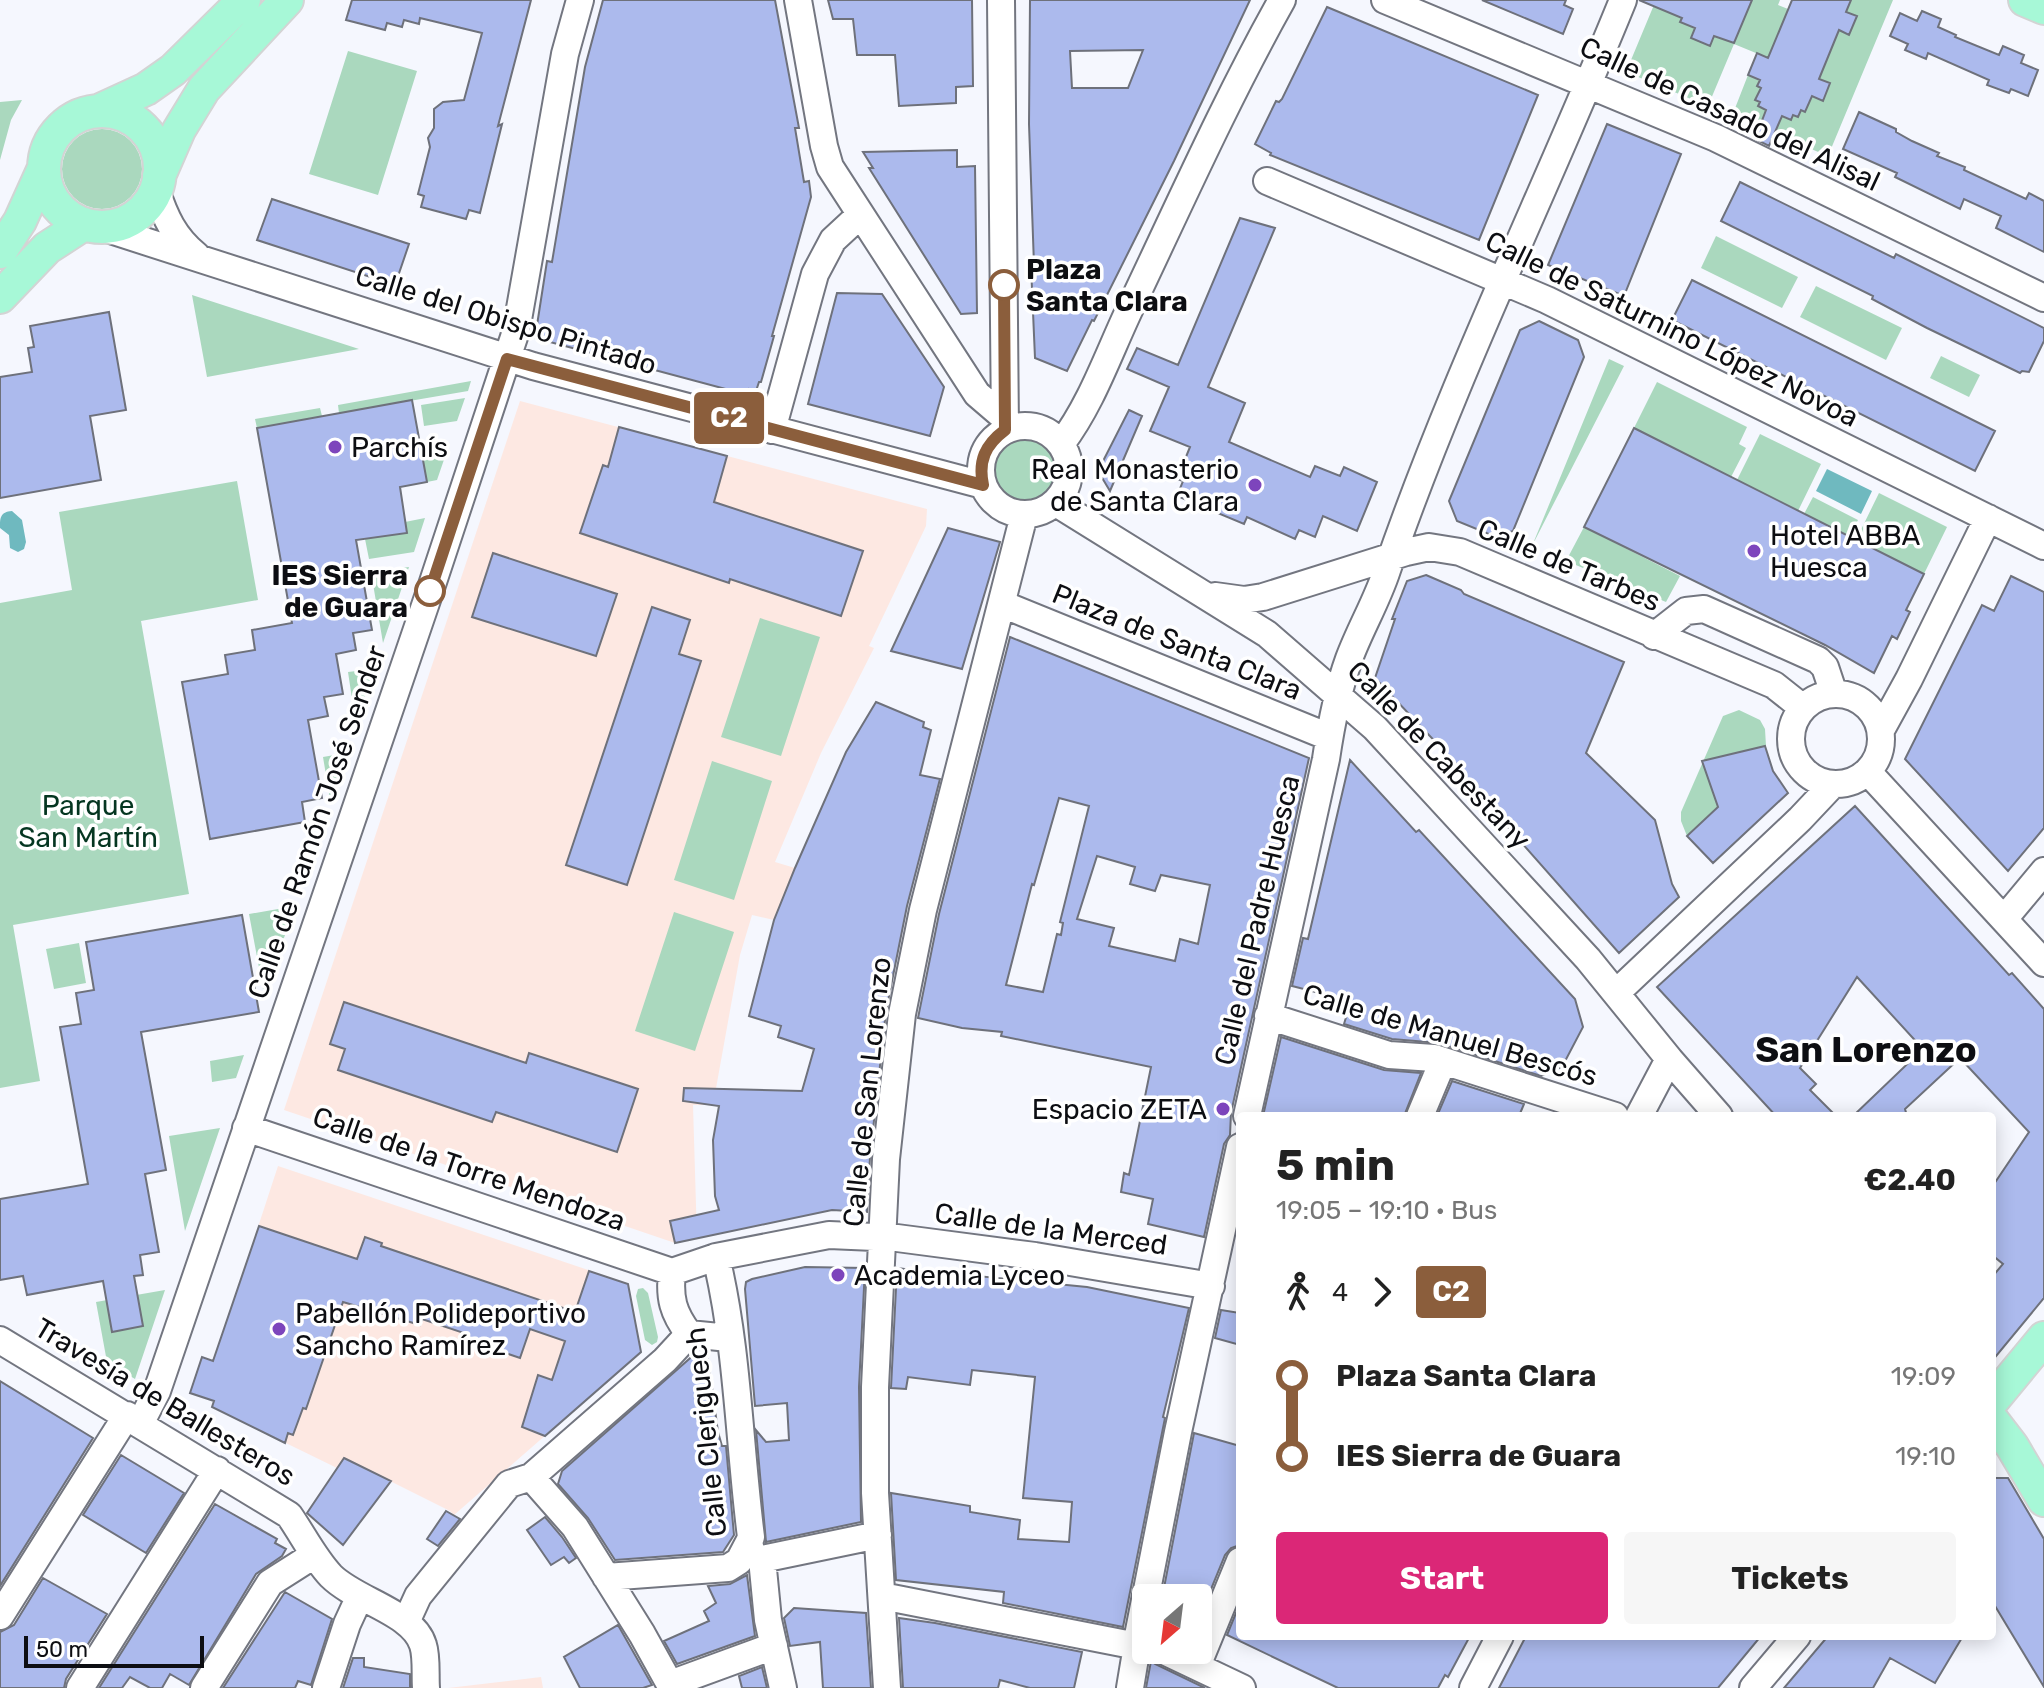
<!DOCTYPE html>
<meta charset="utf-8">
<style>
:root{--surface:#fff;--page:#f6f6f6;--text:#222;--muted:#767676;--accent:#db2777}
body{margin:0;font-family:Rubik,sans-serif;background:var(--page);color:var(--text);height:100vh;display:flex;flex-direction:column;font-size:30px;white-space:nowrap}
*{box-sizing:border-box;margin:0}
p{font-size:26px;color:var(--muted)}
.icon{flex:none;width:44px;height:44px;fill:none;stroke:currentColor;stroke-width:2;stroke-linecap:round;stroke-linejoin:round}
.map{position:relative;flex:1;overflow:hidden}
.panel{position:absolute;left:1236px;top:1112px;width:760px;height:528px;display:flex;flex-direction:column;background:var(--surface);border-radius:8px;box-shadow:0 4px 20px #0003}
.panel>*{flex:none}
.badge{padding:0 16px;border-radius:6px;font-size:28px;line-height:52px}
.needle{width:52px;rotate:208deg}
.fabs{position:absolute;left:1132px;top:1584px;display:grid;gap:16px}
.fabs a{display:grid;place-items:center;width:80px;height:80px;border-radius:8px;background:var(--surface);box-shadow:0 4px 20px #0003;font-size:40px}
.scale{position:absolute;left:24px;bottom:20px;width:180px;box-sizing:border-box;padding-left:8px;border:4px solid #0d0e12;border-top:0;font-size:22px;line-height:28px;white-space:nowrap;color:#0d0e12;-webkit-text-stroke:6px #fff;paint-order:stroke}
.map>.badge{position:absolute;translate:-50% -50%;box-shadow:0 0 0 4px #fff}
.legs{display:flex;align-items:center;gap:12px;height:88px;padding:0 40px;font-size:26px}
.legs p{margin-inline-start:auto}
.head{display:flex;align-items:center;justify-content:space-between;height:136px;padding:0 40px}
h1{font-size:44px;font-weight:700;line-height:60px}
.action{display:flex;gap:16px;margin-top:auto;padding:16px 40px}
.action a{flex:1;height:92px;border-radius:8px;background:var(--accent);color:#fff;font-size:32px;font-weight:700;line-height:92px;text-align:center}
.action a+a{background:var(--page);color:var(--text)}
ul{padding:0 40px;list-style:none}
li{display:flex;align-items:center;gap:28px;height:80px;font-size:30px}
li i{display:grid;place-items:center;width:12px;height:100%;margin:0 10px;background:currentColor}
li i::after{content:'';width:20px;height:20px;margin:-10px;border:6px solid;border-radius:50%;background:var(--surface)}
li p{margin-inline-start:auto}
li:first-child i{background:linear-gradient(#0000 50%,currentColor 0)}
li:last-child i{background:linear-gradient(currentColor 50%,#0000 0)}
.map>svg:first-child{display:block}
.education{fill:#fde8e2}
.green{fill:#aad8be}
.water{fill:#6fb9bf}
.building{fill:#acbaed;stroke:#6e717b;stroke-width:2;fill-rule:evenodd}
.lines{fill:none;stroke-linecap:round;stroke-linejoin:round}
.minor-casing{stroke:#737680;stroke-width:30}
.major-casing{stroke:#d3d4d4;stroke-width:36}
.minor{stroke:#fff;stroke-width:26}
.major{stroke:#a7f8d7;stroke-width:32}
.line-1-casing{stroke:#fff;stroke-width:18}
.line-1{stroke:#8b5e3c;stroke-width:12}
.stop-1-dot{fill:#fff;stroke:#8b5e3c;stroke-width:4}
.poi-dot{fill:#7d45bc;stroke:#fff;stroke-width:3}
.labels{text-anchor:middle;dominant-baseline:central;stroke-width:7;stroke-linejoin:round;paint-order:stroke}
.street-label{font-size:28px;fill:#0d0e12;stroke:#fff}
.stop-label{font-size:28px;font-weight:bold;fill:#0d0e12;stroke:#fff;text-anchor:start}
.poi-label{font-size:28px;fill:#0d0e12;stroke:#fff;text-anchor:start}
.park-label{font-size:28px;fill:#053621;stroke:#fff}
.district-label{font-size:36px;font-weight:bold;fill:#0d0e12;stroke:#fff}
</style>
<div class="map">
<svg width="2044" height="1688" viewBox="0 0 2044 1688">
<rect width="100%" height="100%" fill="#f5f7fe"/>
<path class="education" d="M520,401L927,509L926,526L869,646L874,648L821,753L775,862L795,868L774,920L752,915L740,955L713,1105H693L697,1239L675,1243L284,1110Z
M278,1166L627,1283L641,1352L454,1515L450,1511L344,1458L337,1468L212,1407L213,1401L195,1395L214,1361Z
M541,1677L543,1688H448L508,1681Z"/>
<path class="green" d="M1656,0L1671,7L1670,13L1682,18L1680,22L1695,28L1692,38L1709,46L1714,35L1734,43L1751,0H1780L1778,5L1788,9L1768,58L1734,44L1708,106L1626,72Z
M1849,0H1893L1828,156L1775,134L1782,116L1790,120L1793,115L1798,117L1801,110L1805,112L1812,96L1822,100L1830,84L1819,78L1839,30L1849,35L1857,17L1846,12Z
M348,51L417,71L378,195L309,174Z
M1748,75L1759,80L1757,86L1761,88L1755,100L1760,102L1758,106L1766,110L1759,127L1732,116Z
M22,100L11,120L0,160V102Z
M62 169a40 40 0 1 1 80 0a40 40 0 1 1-80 0Z
M1716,236L1798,277L1782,308L1701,268Z
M1816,286L1902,328L1886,360L1800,317Z
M192,295L359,349L207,377Z
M1941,356L1980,375L1969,397L1930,378Z
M1609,359L1624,366L1532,546Z
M471,381L468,391L339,413L338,405Z
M1657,382L1747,427L1739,444L1746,448L1731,477L1634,428Z
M465,398L457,421L424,426L421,405Z
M320,408L322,416L257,428L255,419Z
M1760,434L1821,464L1798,511L1737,480Z
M992 470a32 32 0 1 1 64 0a32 32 0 1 1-64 0Z
M448,448L437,480L427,482L422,453Z
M237,481L258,600L141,621L189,894L13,925L40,1081L0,1088V603L72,590L59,512Z
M1879,493L1947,527L1924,574L1856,540Z
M1813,497L1858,520L1849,537L1804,514Z
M425,518L414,552L369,559L363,529L407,533L405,522Z
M1584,527L1680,576L1666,602L1566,561Z
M409,567L383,643L371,572Z
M760,618L820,637L781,756L721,737Z
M374,669L360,711L354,712L348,672Z
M1739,710L1760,720L1765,729L1766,746L1702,761L1729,797L1687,836L1681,821V812L1723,716Z
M346,753L330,799L323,757Z
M712,761L772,781L734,900L674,880Z
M295,906L266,990L263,989L249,914Z
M674,912L734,932L695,1051L635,1031Z
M79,943L86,983L54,989L46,949Z
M244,1055L236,1078L212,1082L210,1061Z
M220,1128L185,1231L169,1136Z
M643,1288L648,1293L658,1337L657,1342L652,1345L645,1340L636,1296L638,1289Z
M165,1290L135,1379L107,1362L96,1302Z"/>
<path class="water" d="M1827,469L1872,491L1861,514L1816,491Z
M12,511L22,520L26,542L24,549L18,552L10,548L9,535L0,528C0,518 0,512 12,511Z"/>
<path class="building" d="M352,0H531L498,126L502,124L480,213L469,210L466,219L421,207L424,196L418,194L430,147L428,138L434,128V109L443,102L464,100L482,33L420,18L419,24L404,20L402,27L387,23L385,30L346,20Z
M603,0H775L799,128H795L804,182L809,181L811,197L772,336H774L761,382H759L756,391L749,389L748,395L535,338L547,261L552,262L585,67Z
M828,0H972L973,86L956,87V103L899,106L895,55H857L853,19H833Z
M1030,0H1250L1174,161L1094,321L1092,320L1067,371L1035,358L1031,266L1034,265L1029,124ZM1143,50L1128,88H1072L1070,51Z
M1482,0H1566L1564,5L1573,9L1563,34Z
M1639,0H1752L1734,43L1714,36L1710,46L1691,38L1695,28L1680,22L1682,18Z
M1792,0H1851L1846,12L1857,16L1849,35L1839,30L1819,79L1830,83L1823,101L1812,96L1805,112L1801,110L1798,117L1793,115L1791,120L1782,116L1769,146L1755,139L1766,110L1758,106L1760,102L1755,100L1761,88L1757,86L1760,80L1748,75L1757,53L1768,58Z
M1327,7L1538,95L1479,240L1270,155L1271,153L1255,144L1276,101L1279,102L1282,99Z
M1922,11L1941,19L1938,27L1956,35L1955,37L1999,55L2003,46L2024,55L2021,63L2038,70L2028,96L2011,89L2009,93L1987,85L1989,80L1928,53L1926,59L1905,50L1908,44L1890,36L1900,13L1917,21Z
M1859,112L1896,129V132L1912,141L1939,153L1937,156L1965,167L1964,170L2026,199L2029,193L2044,201V252L1996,228L2001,216L1964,199L1960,209L1895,177L1897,173L1843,149Z
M1607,124L1681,154L1624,296L1548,265Z
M957,150V167L975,166L977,313L961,314L869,168H873L863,152Z
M1740,182L1894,258L1896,254L2044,328V341L2029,372L2022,371L2020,373L1927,328L1872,299L1873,296L1721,221Z
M272,199L409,244L395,285L257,240Z
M1240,218L1275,228L1208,387L1245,403L1229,442L1310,477L1315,466L1340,476L1344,467L1377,482L1357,531L1323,516L1315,537L1299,530L1295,539L1247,517L1244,524L1177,496L1183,481L1177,479L1190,447L1150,431L1169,387L1127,369L1137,348L1178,365Z
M1692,280L1995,431L1975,471L1672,320Z
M837,293L882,294L944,387L930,436L808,404Z
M109,312L126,410L90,416L101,480L0,498V377L32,372L28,348L34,347L30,326Z
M1539,321L1578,340L1584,357L1513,531L1496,537L1457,521L1449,501L1520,330Z
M412,400L427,482L400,487L407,533L356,540L372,630L353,633L356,650L336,654L343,694L324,697L328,716L308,720L322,798L302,802L305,822L210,839L182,682L228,674L225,655L255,650L252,630L292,623L257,428Z
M1129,410L1142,416L1110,491L1098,471Z
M619,427L727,456L714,502L863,551L841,616L730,579L729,583L580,533L603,465L608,467Z
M1634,428L1924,574L1906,610L1910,612L1897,639L1892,636L1874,673L1825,645L1584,527Z
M948,528L1000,542L962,669L891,651Z
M493,553L617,594L596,656L472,617Z
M1426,575L1461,590L1464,594L1624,662L1586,753L1655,820L1672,884L1679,897L1619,953L1460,773L1462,770L1375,678L1395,619H1392L1407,581Z
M2011,576L2044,592V828L2008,871L1905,759L1982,605L1994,611Z
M652,607L690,620L679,654L701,661L627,885L566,865Z
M1010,637L1309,758L1231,1113L1230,1135L1224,1144L1204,1237L1148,1224L1153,1199L1121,1192L1124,1173L1129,1175L1151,1067L1001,1036L1002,1032L962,1028L918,1018L939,914ZM1059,798L1089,806L1060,922L1063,923L1061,935L1057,934L1043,992L1006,985L1032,884L1034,885ZM1097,856L1135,867L1130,884L1155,891L1161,875L1210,885L1198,944L1180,939L1175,961L1109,946L1114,928L1077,919Z
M876,702L924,722L923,727L931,730L920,775L940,779L907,906L886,1011L870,1157L867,1212L832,1210L675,1243L670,1221L719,1210L715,1196L713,1140L719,1106L683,1101L684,1088L802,1091L814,1049L778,1037L781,1026L749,1016L774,920L795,868L846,752Z
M1765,746L1773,771L1788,793L1713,863L1687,836L1718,807L1702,761Z
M1350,760L1416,832L1419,830L1575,999L1583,1027L1562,1067L1541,1076L1439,1043L1392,1039L1344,1024L1351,1001L1292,986L1303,938L1308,939Z
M1855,806L2009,975L2012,973L2044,1009V1298L1992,1361V1277L2003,1264L1992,1255V1187L2029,1132L1960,1058L1905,1109L1907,1116H1853L1923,1049L1857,977L1800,1068L1816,1084L1810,1090L1836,1116H1776L1657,987Z
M242,915L259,1012L141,1032L166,1170L145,1174L159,1252L140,1255L143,1275L134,1276L143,1326L112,1332L103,1281L27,1295L23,1276L0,1280V1199L88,1184L60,1027L81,1024L76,993L94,990L86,942Z
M344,1002L526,1063L529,1053L638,1089L617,1152L496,1112L492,1122L338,1070L345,1049L330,1044Z
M1281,1037L1384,1070L1421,1073L1404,1116H1263Z
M1452,1081L1524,1104L1519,1116H1437Z
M259,1226L357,1259L365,1237L382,1243L381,1246L575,1312L589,1271L628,1284L641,1352L545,1436L522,1427L538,1375L552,1380L565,1341L530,1329L520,1358L462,1338L464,1333L422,1319L420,1325L343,1302L306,1409L303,1408L293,1435L288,1433L285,1443L212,1407L214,1401L190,1393L202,1357L213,1361Z
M805,1267L865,1268L859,1387L861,1522L766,1542L756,1430L766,1442L789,1440L787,1403L755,1406L745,1289L746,1282L752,1279Z
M897,1268L967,1277V1275L1087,1287L1189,1308L1163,1417L1165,1418L1123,1627L1003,1603L1004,1592L896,1580L891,1493L970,1506V1512L1020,1520L1018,1539L1069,1542L1072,1502L1023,1498L1035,1377L972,1370L970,1385L908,1377L906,1389L891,1388Z
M1221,1310L1240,1313V1345L1215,1338Z
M696,1353L707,1357L710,1373L708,1376L711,1380L718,1432L722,1446H726L734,1535L723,1552L615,1560L588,1518L558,1484L562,1471Z
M0,1381L93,1438L0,1586Z
M1194,1433L1240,1446V1545L1231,1548L1225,1555L1198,1621V1598H1162Z
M121,1455L184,1493L146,1553L83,1515Z
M344,1458L391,1481L343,1545L307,1513Z
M1992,1478H2008L2044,1539V1687L1992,1601Z
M215,1504L277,1539L275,1543L286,1549L282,1556L256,1574L189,1685L170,1674L162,1688H150L130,1677L122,1688H99Z
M446,1511L460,1519L438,1546L427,1539Z
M545,1517L562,1537L576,1558L569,1563L564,1557L551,1565L527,1530Z
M747,1575L755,1636L677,1664L664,1641L709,1621L704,1611L716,1603L708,1586L730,1584Z
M43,1578L107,1614L66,1679L64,1688H0V1632L14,1625Z
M285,1592L332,1619L311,1685L298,1681L295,1688H223Z
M1240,1603V1636H1470L1448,1677L1445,1675L1438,1688H1338L1227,1635Z
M794,1608L866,1613L871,1688H823L820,1642L790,1646L784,1618Z
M899,1618L935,1623L1082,1652L1074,1688H1030L1000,1680L998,1688H903Z
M618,1625L652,1685L643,1688H580L564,1657Z
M1526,1636H1761L1718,1688H1499Z
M1828,1636H1963L1935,1683L1890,1658L1873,1688H1784Z
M353,1658H364V1667L410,1674V1688H343Z
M1151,1661L1155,1664L1205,1688H1146Z
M762,1667L767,1688H742L739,1676Z"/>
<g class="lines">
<g class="minor-casing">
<path id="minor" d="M798,0L824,146L830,167L977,394L1005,418
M1001,0L1005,430
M1385,0L1716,138L2044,298
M1267,181L1547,300L2044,546
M156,190C165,217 174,237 196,255
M98,226L533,366L983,485
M981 470a44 44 0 1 1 88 0a44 44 0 1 1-88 0Z
M772,430L815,274L833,240L860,215
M1061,444C1093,402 1110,349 1133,302C1181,201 1227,98 1282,0
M1056,503L1267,634L1375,728L1588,959L1670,1060L1719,1116
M1215,596L1244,600L1263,597L1406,552L1429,547L1460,552L1774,685L1803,708
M1002,604L1329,737
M1654,636L1686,611L1704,609L1818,660L1825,667L1834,694
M1791 739a45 45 0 1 1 90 0a45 45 0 1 1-90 0Z
M1881,730L1909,679L1988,518
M1868,772L2044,963
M2004,919L2044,871
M1616,993L1800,819L1833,784
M1268,1016L1389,1055L1434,1058L1615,1116
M1247,1116L1326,759C1331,725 1337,692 1349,659C1360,629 1377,601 1387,570C1454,376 1546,190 1623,0
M1420,1116L1443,1061
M1639,1116L1669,1059
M246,1128L672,1272
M716,1257C738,1348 739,1444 751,1537L749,1542L752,1555L762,1559L768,1620L783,1688
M729,1338L689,1334C673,1313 669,1298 672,1272L716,1257L829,1235L897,1238L1035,1256L1211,1286
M0,1340L289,1515C303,1535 314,1558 331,1576C356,1601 413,1612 423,1645C427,1657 425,1675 426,1688
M140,1424L157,1391L430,591L516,331L565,54L580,0
M531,1477L575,1527L642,1634L672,1688
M762,1559L878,1535
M606,1577L728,1568L739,1561L749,1542
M882,1600L892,1598L1137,1646V1641L1146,1644
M0,1616L127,1415
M407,1620L418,1596L509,1484L531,1477L665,1360L689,1334
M1137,1641L1178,1432L1240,1147
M1162,1650L1242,1688
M1197,1666L1240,1561
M670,1684L774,1646
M80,1688L217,1470
M204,1688L270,1583L314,1555
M326,1688L347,1624L359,1598
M887,1688L875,1493V1387L886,1159L902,1014L923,910L1024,515
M1130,1688L1137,1646
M1473,1688L1500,1636
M1753,1688L1797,1636"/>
</g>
<g class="major-casing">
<path id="major" d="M2025,0L2044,8
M98,111L146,89L173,70L244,0
M44 169a58 58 0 1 1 116 0a58 58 0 1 1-116 0Z
M159,176L179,130L204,89L287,0
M0,252L20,221L44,168
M0,297L47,248L84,224
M1992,1401L2044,1338
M1992,1420L2012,1446L2044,1500"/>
</g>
<use href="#minor" class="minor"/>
<use href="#major" class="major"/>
</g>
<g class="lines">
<g class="line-1-casing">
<path id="line-1" d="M430,591L507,359L983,485C978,461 985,445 1005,430L1004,285"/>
</g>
<use href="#line-1" class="line-1"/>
</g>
<g class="stop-1-dot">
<circle cx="1004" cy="285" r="14"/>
<circle cx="430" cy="591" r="14"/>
</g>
<g class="poi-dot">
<circle cx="335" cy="447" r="8"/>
<circle cx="1255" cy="485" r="8"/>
<circle cx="1754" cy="551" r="8"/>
<circle cx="1223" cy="1109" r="8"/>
<circle cx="838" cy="1275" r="8"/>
<circle cx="279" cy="1329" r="8"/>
</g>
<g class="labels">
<g class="street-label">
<text transform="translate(1730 114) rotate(25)">Calle de Casado del Alisal</text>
<text transform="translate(506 320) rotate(17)">Calle del Obispo Pintado</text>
<text transform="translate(1672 329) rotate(26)">Calle de Saturnino López Novoa</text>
<text transform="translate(1569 565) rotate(23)">Calle de Tarbes</text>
<text transform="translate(1177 642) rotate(22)">Plaza de Santa Clara</text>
<text transform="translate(1439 755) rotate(46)">Calle de Cabestany</text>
<text transform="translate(317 822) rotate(-71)">Calle de Ramón José Sender</text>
<text transform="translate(1257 920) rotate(-77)">Calle del Padre Huesca</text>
<text transform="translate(1450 1035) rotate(16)">Calle de Manuel Bescós</text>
<text transform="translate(867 1092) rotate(-84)">Calle de San Lorenzo</text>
<text transform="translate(469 1169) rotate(19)">Calle de la Torre Mendoza</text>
<text transform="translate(1051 1229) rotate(8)">Calle de la Merced</text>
<text transform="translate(165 1402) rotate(31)">Travesía de Ballesteros</text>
<text transform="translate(706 1432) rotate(-96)">Calle Cleriguech</text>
</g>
<g class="stop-label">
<text x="1026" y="269">Plaza<tspan x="1026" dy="32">Santa Clara</tspan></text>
<text x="408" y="575" text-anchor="end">IES Sierra<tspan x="408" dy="32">de Guara</tspan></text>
</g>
<g class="poi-label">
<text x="351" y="447">Parchís</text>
<text x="1239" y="469" text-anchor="end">Real Monasterio<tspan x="1239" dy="32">de Santa Clara</tspan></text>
<text x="1770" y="535">Hotel ABBA<tspan x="1770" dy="32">Huesca</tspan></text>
<text x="1207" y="1109" text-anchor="end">Espacio ZETA</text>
<text x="854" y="1275">Academia Lyceo</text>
<text x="295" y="1313">Pabellón Polideportivo<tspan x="295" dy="32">Sancho Ramírez</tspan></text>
</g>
<g class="park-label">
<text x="88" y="805">Parque<tspan x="88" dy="32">San Martín</tspan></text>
</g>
<g class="district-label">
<text x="1866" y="1049">San Lorenzo</text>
</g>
</g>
</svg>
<div class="fabs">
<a><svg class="needle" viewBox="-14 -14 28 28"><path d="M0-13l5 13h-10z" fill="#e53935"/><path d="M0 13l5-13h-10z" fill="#767676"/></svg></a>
</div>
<div class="scale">50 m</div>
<b class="badge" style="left:729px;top:418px;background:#8b5e3c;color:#fff">C2</b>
<section class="panel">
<div class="head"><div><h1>5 min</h1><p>19:05 – 19:10 · Bus</p></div><b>€2.40</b></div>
<div class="legs"><svg class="icon" aria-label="walk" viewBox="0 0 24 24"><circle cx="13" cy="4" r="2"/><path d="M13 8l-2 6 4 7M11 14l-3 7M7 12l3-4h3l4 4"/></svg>4<svg class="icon" aria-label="forward" viewBox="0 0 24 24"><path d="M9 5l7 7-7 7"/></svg><b class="badge" style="background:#8b5e3c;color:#fff">C2</b></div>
<ul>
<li><i style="color:#8b5e3c"></i><b>Plaza Santa Clara</b><p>19:09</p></li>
<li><i style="color:#8b5e3c"></i><b>IES Sierra de Guara</b><p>19:10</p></li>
</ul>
<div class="action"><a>Start</a><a>Tickets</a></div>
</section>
</div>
